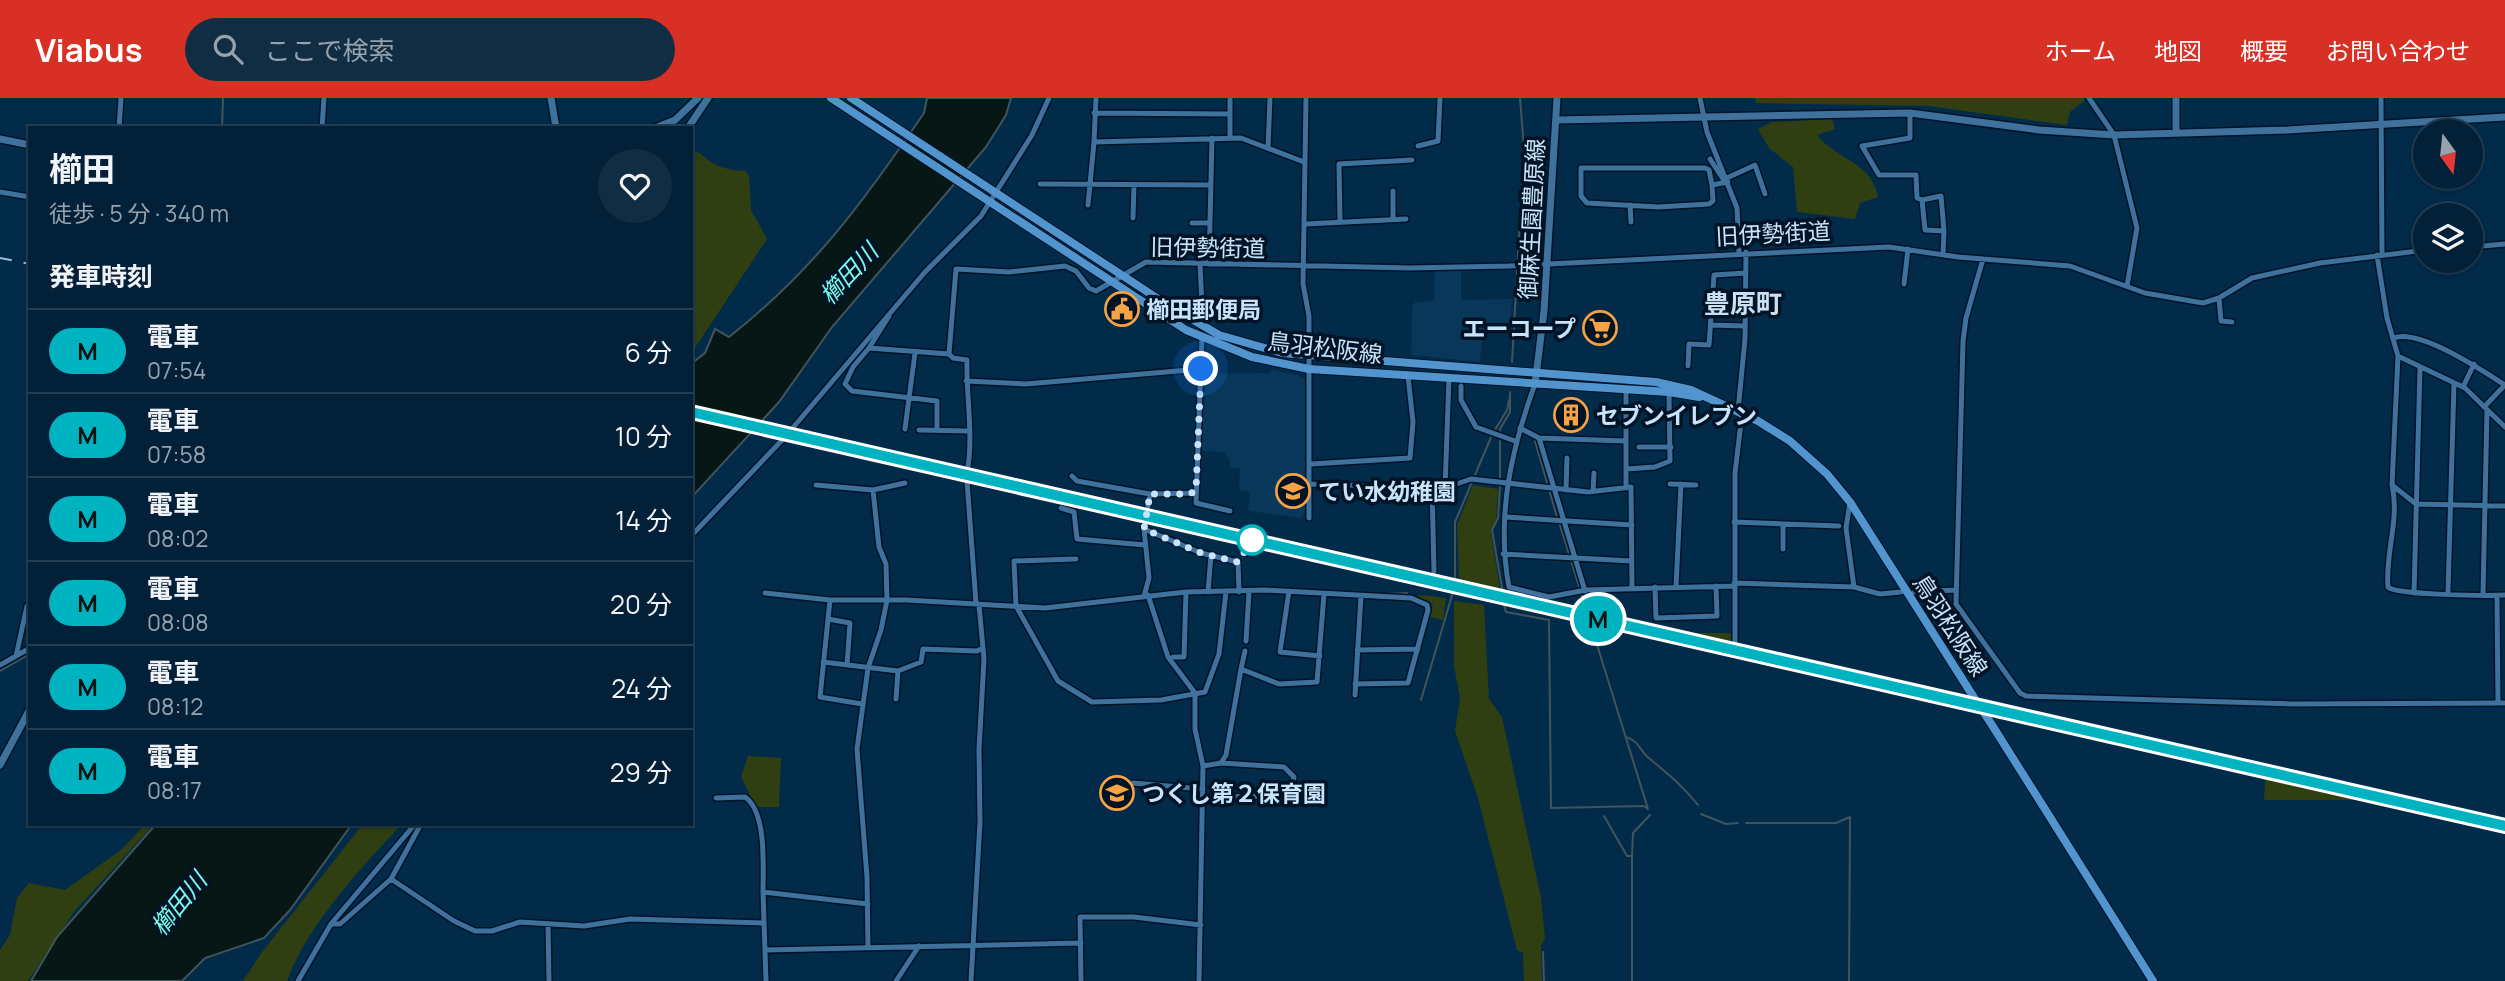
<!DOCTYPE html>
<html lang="ja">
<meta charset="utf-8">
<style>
:root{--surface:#022038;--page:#102d43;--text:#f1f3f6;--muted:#96a3ae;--line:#233e53;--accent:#d93025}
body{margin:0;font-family:Manrope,"Noto Sans JP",sans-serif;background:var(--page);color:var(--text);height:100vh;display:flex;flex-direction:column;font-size:26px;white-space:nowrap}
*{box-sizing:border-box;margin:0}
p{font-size:23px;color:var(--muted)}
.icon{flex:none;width:38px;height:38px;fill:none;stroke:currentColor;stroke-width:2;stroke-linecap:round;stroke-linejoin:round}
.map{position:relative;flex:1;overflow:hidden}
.panel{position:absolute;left:28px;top:28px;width:665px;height:700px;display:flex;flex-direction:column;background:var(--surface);border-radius:0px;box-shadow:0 2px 5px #0004,0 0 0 2px var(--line)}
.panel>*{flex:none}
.badge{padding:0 14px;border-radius:23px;font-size:24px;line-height:46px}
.needle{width:46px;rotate:165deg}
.tools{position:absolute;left:2413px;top:21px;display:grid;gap:14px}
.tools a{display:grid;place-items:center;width:70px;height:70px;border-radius:50%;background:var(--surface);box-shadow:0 2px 5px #0004,0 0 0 2px var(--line);font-size:35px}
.you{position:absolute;width:35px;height:35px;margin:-18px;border:5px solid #fff;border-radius:50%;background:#1a73e8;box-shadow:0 0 0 10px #1a73e833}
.map>.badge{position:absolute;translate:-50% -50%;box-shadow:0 0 0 4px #fff}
h2{padding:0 21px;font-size:26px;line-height:63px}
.round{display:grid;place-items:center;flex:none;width:74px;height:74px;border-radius:37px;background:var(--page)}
.head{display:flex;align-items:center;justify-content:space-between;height:119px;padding:0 21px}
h1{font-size:33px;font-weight:700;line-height:52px}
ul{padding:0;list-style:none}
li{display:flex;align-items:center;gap:21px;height:84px;padding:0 21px;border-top:2px solid var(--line)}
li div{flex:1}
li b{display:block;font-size:26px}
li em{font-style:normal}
li .badge{min-width:77px;font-weight:700;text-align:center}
header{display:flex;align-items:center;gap:42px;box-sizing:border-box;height:98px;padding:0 35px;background:var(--accent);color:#fff}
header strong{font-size:33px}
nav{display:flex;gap:38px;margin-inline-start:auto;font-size:24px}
.search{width:490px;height:63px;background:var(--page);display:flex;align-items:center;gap:18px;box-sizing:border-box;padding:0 24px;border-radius:38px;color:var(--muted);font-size:26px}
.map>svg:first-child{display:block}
.built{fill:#08375a}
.green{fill:#2f3f12}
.water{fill:#071716;stroke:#41545b;stroke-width:2}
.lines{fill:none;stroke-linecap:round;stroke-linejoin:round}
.stream{stroke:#41545b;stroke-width:2}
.street-casing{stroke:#001327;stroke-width:8}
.secondary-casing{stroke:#001327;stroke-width:10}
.primary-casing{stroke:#001327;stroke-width:10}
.street{stroke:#3f719d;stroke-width:5}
.secondary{stroke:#3f719d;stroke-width:7}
.primary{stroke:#5194ce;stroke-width:8}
.rail{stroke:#9dbbd6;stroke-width:2;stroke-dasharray:12 12;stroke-linecap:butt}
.primary-bridge-casing{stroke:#001327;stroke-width:10;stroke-linecap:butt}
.primary-bridge{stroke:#5194ce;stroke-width:8}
.line-casing{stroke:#fff;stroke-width:16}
.line{stroke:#00b3c1;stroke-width:10}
.walk{stroke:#c8e3fc;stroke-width:7;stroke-dasharray:0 12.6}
.stop-dot{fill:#fff;stroke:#00b3c1;stroke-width:3.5}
.labels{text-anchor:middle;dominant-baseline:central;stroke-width:7;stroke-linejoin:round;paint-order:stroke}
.street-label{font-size:23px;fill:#c8e3fc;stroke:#011324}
.poi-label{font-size:23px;font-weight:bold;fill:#c8e3fc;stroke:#011324;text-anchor:start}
.water-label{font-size:24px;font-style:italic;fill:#79faed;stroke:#011324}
.quarter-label{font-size:26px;font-weight:bold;fill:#cbe0f4;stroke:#011324}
</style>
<header>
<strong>Viabus</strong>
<div class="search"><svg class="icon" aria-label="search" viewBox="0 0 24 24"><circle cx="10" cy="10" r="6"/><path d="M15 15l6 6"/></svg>ここで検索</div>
<nav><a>ホーム</a><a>地図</a><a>概要</a><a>お問い合わせ</a></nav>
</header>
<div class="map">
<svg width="2505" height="883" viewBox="0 0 2505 883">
<rect width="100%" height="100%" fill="#022b4a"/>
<path class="built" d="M1461,172V202L1512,201L1510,236L1483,234L1480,264L1411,257L1412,209L1415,204L1434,203L1435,173Z
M1271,272L1298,277L1305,282L1307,409L1302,420L1248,413L1250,394L1239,392L1240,370H1230V362L1224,354L1202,353L1203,276L1270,275Z"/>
<path class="green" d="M1755,0H2083L2085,2L2070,14L2067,27L1928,8L1756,5Z
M1832,21L1835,31L1817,37C1837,62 1872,64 1878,99L1860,105L1855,121L1797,114L1793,69L1769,50L1758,31L1772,24Z
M691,53C701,53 703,59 711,64C722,71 733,72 745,73L749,77L751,112L767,141L691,256Z
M1473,387L1498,391L1496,421L1491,435L1500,492L1459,484L1457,427Z
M1422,497L1446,500L1443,522L1430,519L1433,506L1416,498Z
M1454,503L1484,507L1489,601L1502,619L1541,800L1545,840L1541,848L1542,883H1524L1523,855L1517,852L1478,700L1455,633L1460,600L1454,568Z
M1690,535H1733V545Z
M748,658L781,660L779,709H756L741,679Z
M2265,681L2357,702H2264Z
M146,726H154L74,814L28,883H0V852L10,837L17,800L29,785L65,792L121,752Z
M363,726H402C361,770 308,826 287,883H243L262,854Z"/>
<path class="water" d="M927,0H1011L1006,17L986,49L832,229L779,304L691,400V266L705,255L715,231L729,239C814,172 864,103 924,15Z
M156,726H352L290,812L264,840L205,860L182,883H31L57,839Z"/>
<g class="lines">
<path class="stream" d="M222,30L223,0
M1512,264L1524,51L1520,0
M1495,332L1507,312L1509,302
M1500,336V331L1510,314V294
M1535,343L1557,419
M1500,381V342
M1500,389L1498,420L1492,432L1503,496
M1559,424L1648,711
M1455,484V424L1492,337
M1387,496L1407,495
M1504,507L1506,514L1549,522L1551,710L1644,708L1648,711
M0,573L30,556
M1421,602L1453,494
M1626,639C1640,643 1639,653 1650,661C1668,676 1683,688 1698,707
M1701,716L1726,726L1738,725
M1604,718L1627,758H1632V883
M1746,725H1836L1850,719L1849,883
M1632,758L1633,735L1650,717
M1543,854L1544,883"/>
<g class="street-casing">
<path id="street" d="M1096,0L1094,44L1241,40L1304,64
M1230,0V40
M1306,0L1303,186L1309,218V420
M1700,0L1707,34L1737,110L1739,154
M2089,0L2114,37L2137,130L2127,188
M2381,0L2382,157
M1094,15L1230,16
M1910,15V40L1862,48L1879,77H1916L1917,100L1922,102L1925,132L1944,133L1943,157
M119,30L121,0
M322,30L324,0
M1418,48L1438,43L1440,0
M1268,50L1270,0
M1710,61L1725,84
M1727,80L1755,67L1765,96
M1040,86L1211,87
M1712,87L1709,72L1705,70H1581V98L1587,105L1658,109L1709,106L1713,103L1712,87L1728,84
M1393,93V121
M0,94L30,99
M1922,102L1941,98L1944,133
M1088,107L1094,44
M1630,107L1631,124
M1133,120L1134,87
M1340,122L1339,66L1412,62
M1192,125H1210
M1306,126L1406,121
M2471,149L2505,146
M2377,157L2387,220L2398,258L2392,387C2400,421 2385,455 2388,489C2395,497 2488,498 2505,497
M1983,161L1966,220L1963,243L1956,506L2020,595L2026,598L2293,606L2505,605
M1200,166L1203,229
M1209,166L1212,40
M1904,186L1908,151
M2219,200L2221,223L2232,224
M889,218L869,250L949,256L953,260L967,262C966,298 974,340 967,374
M1710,227L1745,228
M1202,238L1196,405L1230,413
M2394,240C2419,230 2483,273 2505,287
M869,250L853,269L845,286L852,293L937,303V332
M949,256L956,171L1009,174L1065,168L1076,173L1089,190L1096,193L1146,164L1409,170L1509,168L1889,149L1958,159L2070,168L2145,195L2203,205L2219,200L2252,180L2320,165L2426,152
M2398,258L2465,290L2505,329
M1688,268L1689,246L1709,247L1714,177L1746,175
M966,283L1026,286L1201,271
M1535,286C1511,352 1496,419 1509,489L1549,499L1586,492L1734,488
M1461,288V302L1476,329L1515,343
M2463,289L2474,266
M1626,292V371
M2484,309L2505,287
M1738,313L1745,241L1746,154
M1520,330L1539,340L1585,493
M905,331L915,255
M919,332L967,333
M1539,340L1625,343
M1639,349H1671
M1311,366L1410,360L1413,324L1408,278
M1072,378L1077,383L1150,396L1195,395
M967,383L976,505
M1311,386L1445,390L1471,381L1588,394L1631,389L1632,490
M1670,386L1696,387
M816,387L873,392L905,385
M2392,387L2416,406L2505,408
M1432,388L1434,474
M1445,390L1449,280
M1626,390V371L1655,369L1670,363L1669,294
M1566,392L1567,360
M1593,393L1594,375
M1850,404L1846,430L1854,489
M1061,410L1074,414L1077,441L1145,447
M1505,419L1632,427
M1734,424L1839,428
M1144,431L1201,455L1238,464L1239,494
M691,438L785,339L925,174L981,118L1032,37L1049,0
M1783,451V426
M1503,456L1632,463
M1076,461L1014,463L1016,508L1058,583L1092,604L1161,602L1205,594L1219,556L1226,494
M1734,485L1854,489L1880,496L1901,494
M1655,489L1656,520L1717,518L1716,488
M1676,489L1681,386
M1289,493L1280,554L1320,558
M1208,494L1211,457
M1914,494L1956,492
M2448,494L2454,286
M765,495L830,502H907L1045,510L1186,494L1265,492L1411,500L1427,507L1428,512L1408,585L1355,586
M2414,495L2420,270
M2483,496L2487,312
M1148,497L1168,559L1195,595V631L1203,668L1199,883
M1144,498L1149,480L1144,431L1150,396
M2497,498L2498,605
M830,502L820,599L862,606
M828,521L850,525L847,567
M1246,543L1249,494
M1357,552L1418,551
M1735,557V375L1742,316
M16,558L27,508
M1173,559H1184L1186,494
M823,564L898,573L921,564L923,551L977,553L983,550
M0,567L30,550
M1241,571L1245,553
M1355,597L1361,498
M896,601L898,573
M1203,668L1221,665L1226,657L1241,571L1279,586L1317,584L1324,496
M1133,685L1203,691
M1291,698L1314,700
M1203,699L1291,698L1294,679L1284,669L1221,665
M716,700L745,699C767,714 763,769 763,794
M391,781L454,823L475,833H492L520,824L584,828L630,821L764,825
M331,826H340L391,781L421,726
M548,826L549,883
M868,850L867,779L857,651L868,570L881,532L887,502L886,466L879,449L873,392
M765,852L1081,845
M298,883L331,826L415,726
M766,883L763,794L868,806
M896,883L919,848
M971,883L980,724L979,651L984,561L979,507
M1081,883L1080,819H1134L1201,827"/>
</g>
<g class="secondary-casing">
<path id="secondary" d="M551,0L556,30
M2176,0V35
M1556,22L1910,15L2039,32L2114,37L2287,32L2505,19
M655,30L675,22L698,0
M688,30L708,0
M0,41L30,47
M1535,286L1544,213L1557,0
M0,667L30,611"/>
</g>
<g class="primary-casing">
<path id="primary" d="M831,0L1186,232L1252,259L1309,271L1669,294L1699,299
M851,0L1166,206L1219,237L1282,255L1656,284L1691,292L1758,323L1790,343L1827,376L1850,404L1973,598
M1992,627L2153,883"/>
</g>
<use href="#street" class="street"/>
<use href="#secondary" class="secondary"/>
<use href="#primary" class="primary"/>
<path class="rail" d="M0,160L30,166
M691,314L2505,728"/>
<g class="primary-bridge-casing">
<path id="primary-bridge" d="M1973,598L1992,627"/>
</g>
<use href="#primary-bridge" class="primary-bridge"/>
</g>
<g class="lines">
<g class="line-casing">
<path id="line" d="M691,314L2505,728"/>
</g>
<use href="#line" class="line"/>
<path class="walk" d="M1201,271L1196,392L1190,396H1150L1144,431L1201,455L1238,464L1252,442"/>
</g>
<defs>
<g id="civic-ring" transform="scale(1.75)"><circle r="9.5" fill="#011324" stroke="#f5a345" stroke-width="1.5"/><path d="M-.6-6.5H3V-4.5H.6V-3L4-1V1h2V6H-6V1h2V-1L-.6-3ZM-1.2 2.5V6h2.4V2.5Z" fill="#f5a345"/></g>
<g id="supermarket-ring" transform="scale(1.75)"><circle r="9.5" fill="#011324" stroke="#f5a345" stroke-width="1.5"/><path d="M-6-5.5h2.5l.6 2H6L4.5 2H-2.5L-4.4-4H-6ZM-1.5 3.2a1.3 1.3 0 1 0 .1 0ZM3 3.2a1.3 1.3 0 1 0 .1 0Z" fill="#f5a345"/></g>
<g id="building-ring" transform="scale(1.75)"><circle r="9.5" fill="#011324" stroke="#f5a345" stroke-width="1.5"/><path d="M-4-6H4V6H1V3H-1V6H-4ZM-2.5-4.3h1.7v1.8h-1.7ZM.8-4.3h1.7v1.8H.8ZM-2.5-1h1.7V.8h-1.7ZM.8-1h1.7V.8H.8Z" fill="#f5a345"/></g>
<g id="school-ring" transform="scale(1.75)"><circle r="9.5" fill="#011324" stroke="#f5a345" stroke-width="1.5"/><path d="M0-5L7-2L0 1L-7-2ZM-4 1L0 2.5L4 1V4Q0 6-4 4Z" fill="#f5a345"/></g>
</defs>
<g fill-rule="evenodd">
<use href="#civic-ring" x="1122" y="211"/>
<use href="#supermarket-ring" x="1600" y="230"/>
<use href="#building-ring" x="1571" y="317"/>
<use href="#school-ring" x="1293" y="393"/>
<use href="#school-ring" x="1117" y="695"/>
</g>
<circle class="stop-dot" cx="1252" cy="442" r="14"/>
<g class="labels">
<g class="street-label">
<text transform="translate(1531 121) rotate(-87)">御麻生園豊原線</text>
<text transform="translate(1773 135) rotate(-3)">旧伊勢街道</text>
<text transform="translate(1208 149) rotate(1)">旧伊勢街道</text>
<text transform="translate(1325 249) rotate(7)">鳥羽松阪線</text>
<text transform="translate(1951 527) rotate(57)">鳥羽松阪線</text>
</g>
<g class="poi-label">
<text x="1146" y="211">櫛田郵便局</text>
<text x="1576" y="230" text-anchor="end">エーコープ</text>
<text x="1596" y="317">セブンイレブン</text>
<text x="1318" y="393">てい水幼稚園</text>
<text x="1142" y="695">つくし第２保育園</text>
</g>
<g class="water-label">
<text transform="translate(848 175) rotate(-47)">櫛田川</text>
<text transform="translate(178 805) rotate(-51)">櫛田川</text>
</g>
<g class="quarter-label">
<text x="1743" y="205">豊原町</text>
</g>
</g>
</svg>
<div class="tools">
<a><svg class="needle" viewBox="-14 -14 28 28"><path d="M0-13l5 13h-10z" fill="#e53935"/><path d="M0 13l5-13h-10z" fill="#96a3ae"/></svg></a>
<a><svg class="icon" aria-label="layers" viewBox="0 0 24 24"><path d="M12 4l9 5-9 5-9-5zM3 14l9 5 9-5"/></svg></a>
</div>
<div class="you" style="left:1201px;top:271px"></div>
<b class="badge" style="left:1598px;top:521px;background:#00b3c1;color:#111">M</b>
<section class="panel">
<div class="head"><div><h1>櫛田</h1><p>徒歩 · 5 分 · 340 m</p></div><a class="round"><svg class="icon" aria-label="heart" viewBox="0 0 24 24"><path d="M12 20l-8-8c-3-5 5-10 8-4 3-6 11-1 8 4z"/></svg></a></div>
<h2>発車時刻</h2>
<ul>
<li><span class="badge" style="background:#00b3c1;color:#111">M</span><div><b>電車</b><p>07:54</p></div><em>6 分</em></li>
<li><span class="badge" style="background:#00b3c1;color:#111">M</span><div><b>電車</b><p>07:58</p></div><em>10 分</em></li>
<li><span class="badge" style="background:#00b3c1;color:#111">M</span><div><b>電車</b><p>08:02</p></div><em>14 分</em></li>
<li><span class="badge" style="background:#00b3c1;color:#111">M</span><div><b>電車</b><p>08:08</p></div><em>20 分</em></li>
<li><span class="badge" style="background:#00b3c1;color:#111">M</span><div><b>電車</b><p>08:12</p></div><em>24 分</em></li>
<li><span class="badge" style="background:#00b3c1;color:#111">M</span><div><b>電車</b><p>08:17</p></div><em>29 分</em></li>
</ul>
</section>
</div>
